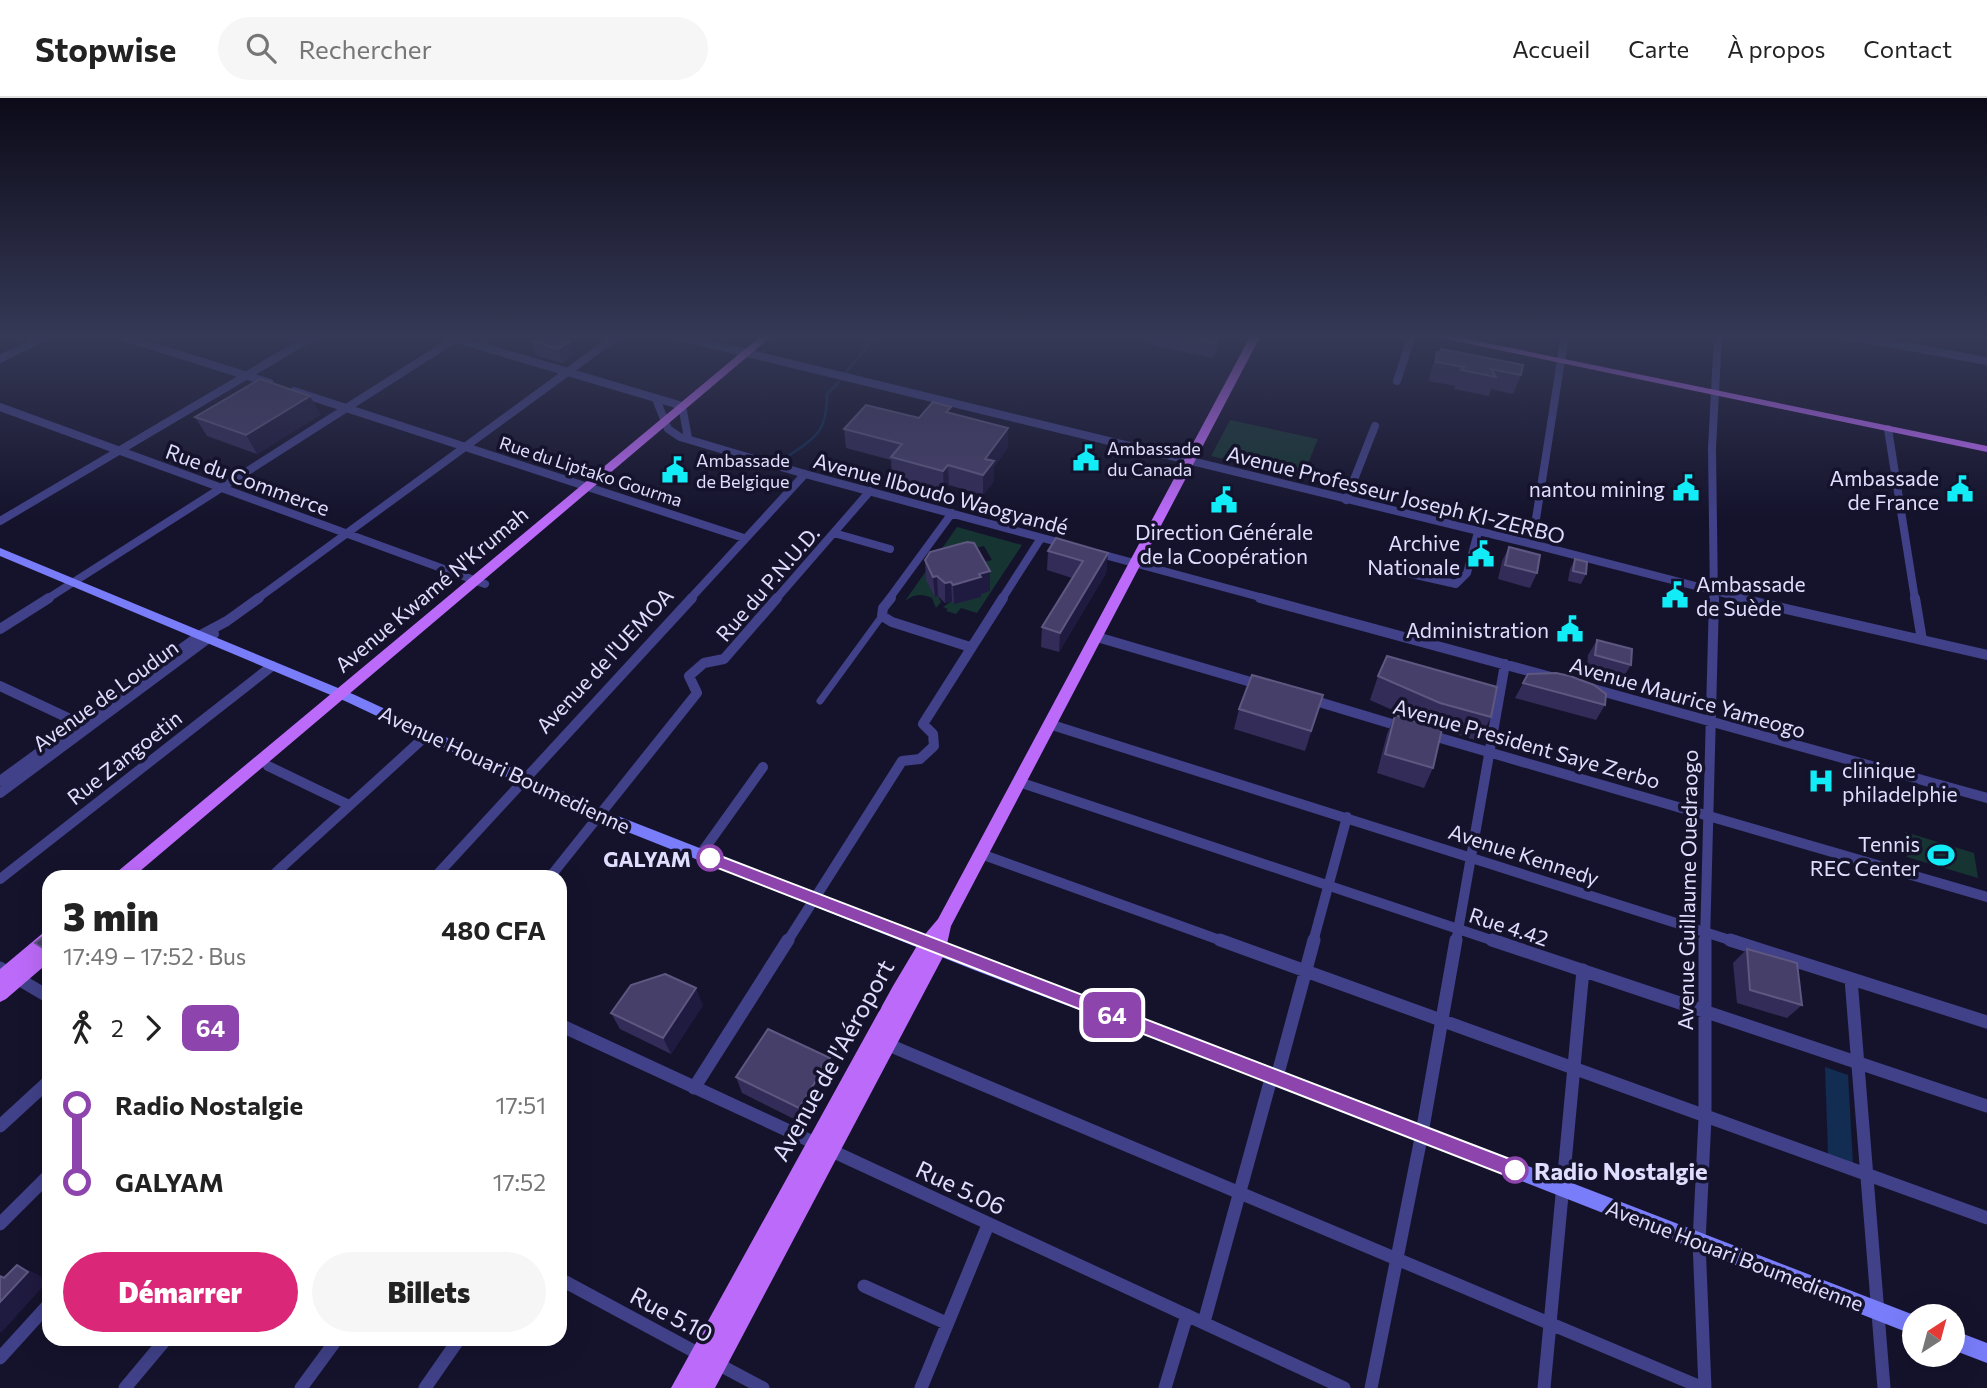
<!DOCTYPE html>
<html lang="fr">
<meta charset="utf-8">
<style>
:root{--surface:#fff;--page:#f6f6f6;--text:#222;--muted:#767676;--line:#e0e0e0;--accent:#db2777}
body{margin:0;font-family:Commissioner,sans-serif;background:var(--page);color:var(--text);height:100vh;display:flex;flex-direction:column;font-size:26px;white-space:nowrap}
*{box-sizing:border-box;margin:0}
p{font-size:23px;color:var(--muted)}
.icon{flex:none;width:38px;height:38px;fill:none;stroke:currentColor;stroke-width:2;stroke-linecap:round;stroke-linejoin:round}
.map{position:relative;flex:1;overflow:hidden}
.sheet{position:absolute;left:42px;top:772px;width:525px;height:476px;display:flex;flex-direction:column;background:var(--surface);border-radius:21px;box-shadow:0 7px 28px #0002}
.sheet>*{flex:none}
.badge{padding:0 14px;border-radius:10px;font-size:24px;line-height:46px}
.needle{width:46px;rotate:36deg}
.buttons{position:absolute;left:1902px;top:1206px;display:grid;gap:14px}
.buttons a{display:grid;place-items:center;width:63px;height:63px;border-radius:50%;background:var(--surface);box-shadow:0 7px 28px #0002;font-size:35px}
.map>.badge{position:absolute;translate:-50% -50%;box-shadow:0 0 0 4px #fff}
.legs{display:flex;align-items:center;gap:10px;height:77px;padding:0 21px;font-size:23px}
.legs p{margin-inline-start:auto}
.overview{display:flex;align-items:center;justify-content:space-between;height:119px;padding:0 21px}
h1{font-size:38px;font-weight:800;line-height:52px}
.button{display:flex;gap:14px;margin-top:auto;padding:14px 21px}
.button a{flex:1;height:80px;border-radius:42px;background:var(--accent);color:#fff;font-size:28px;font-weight:800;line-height:80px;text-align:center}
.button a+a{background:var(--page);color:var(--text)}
ul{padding:0 21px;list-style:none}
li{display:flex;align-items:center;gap:24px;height:77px;font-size:26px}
li i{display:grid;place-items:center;width:10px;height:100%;margin:0 9px;background:currentColor}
li i::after{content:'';width:18px;height:18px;margin:-9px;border:5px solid;border-radius:50%;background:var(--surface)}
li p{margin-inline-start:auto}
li:first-child i{background:linear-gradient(#0000 50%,currentColor 0)}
li:last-child i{background:linear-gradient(currentColor 50%,#0000 0)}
header{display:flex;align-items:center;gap:42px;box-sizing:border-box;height:98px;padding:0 35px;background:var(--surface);border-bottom:2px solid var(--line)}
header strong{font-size:33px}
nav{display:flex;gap:38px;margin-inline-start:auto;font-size:24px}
.search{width:490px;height:63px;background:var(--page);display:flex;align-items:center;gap:18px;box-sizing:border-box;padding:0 24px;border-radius:38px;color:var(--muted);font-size:26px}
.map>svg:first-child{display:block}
.green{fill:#163532}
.water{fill:#122d51}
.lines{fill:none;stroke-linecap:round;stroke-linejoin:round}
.stream{stroke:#122d51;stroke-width:2.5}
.pedestrian{stroke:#404188;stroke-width:7}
.minor-far2{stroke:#404188;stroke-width:8}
.minor-far1{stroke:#404188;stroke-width:10}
.minor{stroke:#404188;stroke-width:13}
.secondary{fill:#797dfa;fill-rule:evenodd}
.primary{fill:#bc6af9;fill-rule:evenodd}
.wall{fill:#332c58}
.shaded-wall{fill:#1f1a3f}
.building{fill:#463f6a;stroke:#5e5881;stroke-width:2}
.line-1{fill:#8e44ad;stroke:#fff;stroke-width:2}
.stop-1-dot{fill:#fff;stroke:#8e44ad;stroke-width:3.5}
.labels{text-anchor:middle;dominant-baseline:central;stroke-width:7;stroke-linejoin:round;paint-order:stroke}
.far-poi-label{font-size:18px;fill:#e0defe;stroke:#15132c;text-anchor:start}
.far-street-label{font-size:18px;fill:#e0defe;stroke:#15132c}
.poi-label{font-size:21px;fill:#e0defe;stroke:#15132c;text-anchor:end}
.street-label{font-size:21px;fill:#e0defe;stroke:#15132c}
.stop-label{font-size:21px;font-weight:bold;fill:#e0defe;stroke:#15132c;text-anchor:end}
.near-street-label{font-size:24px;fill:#e0defe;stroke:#15132c}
.near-stop-label{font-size:24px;font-weight:bold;fill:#e0defe;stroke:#15132c;text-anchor:start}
</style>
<header>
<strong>Stopwise</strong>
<div class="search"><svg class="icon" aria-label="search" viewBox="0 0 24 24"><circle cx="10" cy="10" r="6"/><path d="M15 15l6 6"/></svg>Rechercher</div>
<nav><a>Accueil</a><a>Carte</a><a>À propos</a><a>Contact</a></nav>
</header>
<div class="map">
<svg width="1987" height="1290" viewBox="0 0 1987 1290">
<rect width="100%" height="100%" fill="#15132c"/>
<path class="green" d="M1230,322L1318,341L1302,380L1211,358Z
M957,429L1022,447L977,515L961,510L956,516L946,513L948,511L943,509L952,503L974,466L992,462L984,448L962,453L938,498L941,504L936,510L932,500C922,495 913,496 905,503Z
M1905,734L1974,755L1978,780L1907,759Z"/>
<path class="water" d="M1825,969L1848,977L1853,1066L1828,1056Z"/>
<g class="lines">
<path class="stream" d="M846,274L877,237
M788,358C817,339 827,333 827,296L839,284"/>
<path class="pedestrian" d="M820,603L882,518"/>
<path class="minor-far2" d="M117,237L270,285
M443,237L679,307L683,313L688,340
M673,237L1532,446L1746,501
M1845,237L1987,263
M0,261L48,237
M1397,283L1412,237
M294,293L744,440
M656,301L668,331L680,339L805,376L1065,446
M0,309L485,486
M1888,331L1915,501
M1346,402L1375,328
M0,423L315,237
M834,435L890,451
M1532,446L1565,237
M1097,455L1267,501
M1380,469L1456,486L1467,475L1478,434
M47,501L461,237
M257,501L618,237
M690,501L805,376
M776,501L870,393
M889,501L952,415
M1002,501L1041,440
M1714,501L1712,350L1718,237"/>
<path class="minor-far1" d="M891,500L883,510L882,518L892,524L970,549
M1260,500L1551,579
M1738,500L1987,557
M1915,500L1922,542
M0,531L49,500
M1097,539L1261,587
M0,588L83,627
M1590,590L1987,700
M1309,601L1402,629
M1049,626L1736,844
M1430,637L1987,799
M268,668L349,707
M0,683L199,538L227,523L259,500
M1019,684L1497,844
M0,695L214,536
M981,756L1225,844
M700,757L763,669
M271,779L428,636
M435,779L692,500
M550,779L697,595L689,578L704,565L724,561L777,500
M0,781L272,568
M787,844L902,663L920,661L934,648L933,636L923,626L1003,500
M1313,844L1347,719
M1456,844L1505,566
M1705,844L1714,500"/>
<path class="minor" d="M1220,842L1987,1120
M1492,842L1987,1008
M1730,842L1987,924
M0,870L49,899
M1851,881L1884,1290
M560,927L1344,1290
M884,945L1703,1290
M1277,979L1314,842
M694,990L788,842
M0,1028L49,983
M0,1126L49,1077
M560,1181L701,1257
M864,1188L946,1225
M1204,1224L1272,977
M0,1260L49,1206
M714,1264L763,1290
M125,1290L166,1241
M301,1290L337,1241
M425,1290L459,1241
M921,1290L988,1127
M1165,1290L1187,1217
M1371,1290L1422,1035L1456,842
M1544,1290L1583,872
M1705,1290L1699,1144L1705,1020V842"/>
<path class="secondary" d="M0,450L355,597L605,713L986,862L1277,971L1914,1217L1917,1218H1914V1237L1277,987L974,872L595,721L345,603L0,458Z
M1953,1232L1987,1245V1265L1953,1252Z"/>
<path class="primary" d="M762,237H773L133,779H114L117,774Z
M1251,237H1261L951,828L945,855L715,1290H671L893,888L921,841L938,821Z
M1427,237H1448L1987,348V354Z
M49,833V864L6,901L0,904V871L43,835Z"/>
</g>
<path class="wall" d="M1152,237H1220L1218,251L1214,260L1151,247Z
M532,243H570L574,257L563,265L536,258Z
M1437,254L1521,277L1513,296L1491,291L1489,298L1454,291L1455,288L1429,283L1431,273Z
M310,298L320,317L257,356L207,338L195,319Z
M951,316L1008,349L994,369V383L983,397L949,387L944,393L892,379L891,362L846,350L844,331Z
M1509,449L1537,475L1530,490L1498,481L1502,463Z
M1048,453L1108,455L1106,475L1059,554L1041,549L1042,529L1072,480L1047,472Z
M1575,461L1586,476L1581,486L1568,483L1570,471Z
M925,462L990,493L981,496V499L954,506L952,503L945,505L938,498L935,499L926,482Z
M1597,542L1631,567L1622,581L1587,572L1588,557Z
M1528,576L1605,607L1596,622L1515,600Z
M1378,578L1491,619L1479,643L1442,632L1433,670L1424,690L1377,675L1387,636L1395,617L1419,624L1370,602Z
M1323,597L1305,653L1234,631L1239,611Z
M1747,851L1802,907L1787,920L1737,905L1733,865Z
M703,907L671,956L620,931L611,915Z
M830,960L834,977L804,1026L742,995L736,979Z"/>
<path class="shaded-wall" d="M1220,237L1218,251L1214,260L1216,245Z
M570,243L574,257L563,265L558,251Z
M310,298L320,317L257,356L246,337Z
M1008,330V349L994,369V383L983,397V377L985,361Z
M948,367L949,387L944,393L943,373Z
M1108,455L1106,475L1059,554L1060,535Z
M990,473V493L981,496V499L954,506L953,487L979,476Z
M937,478L938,498L935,499L933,479Z
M951,484L952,503L945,505V485Z
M696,890L703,907L671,956L663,940Z
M830,960L834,977L804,1026L799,1010Z
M17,1167L37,1176L48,1183L1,1235L0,1234V1204L4,1180L0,1176L16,1183Z"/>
<path class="building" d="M540,237H549L570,243L558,251L532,243Z
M1176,237H1220L1216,245Z
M1441,251L1523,267L1521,277L1491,271L1496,279L1461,272L1464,269L1436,264L1437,254L1440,255Z
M260,281L310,298L246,337L195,319Z
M933,304L951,309L946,314L1008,330L985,361L994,363L983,377L948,367L943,373L891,359L902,346L844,331L866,307L919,320Z
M1056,440L1108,455L1060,535L1042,529L1083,463L1048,453Z
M967,444L974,445L990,473L979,476L981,479L953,487L951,484L945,485L937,478L933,479L925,462L930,454Z
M1509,449L1540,457L1537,475L1505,467Z
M1575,461L1587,464L1586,476L1573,473Z
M1597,542L1632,551L1631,567L1595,557Z
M1387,558L1497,589L1491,619L1440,605L1378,578Z
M1556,575L1570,578L1594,587L1606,596L1605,607L1523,585L1528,576Z
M1252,577L1323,597L1311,633L1239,611Z
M1395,617L1442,631L1433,670L1385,656Z
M49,834V854L35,845Z
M1747,851L1797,865L1802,907L1750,892Z
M665,876L696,890L663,940L611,915L631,887Z
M768,931L830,960L799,1010L736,979Z
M17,1167L28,1174L0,1204V1178L4,1180Z"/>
<linearGradient id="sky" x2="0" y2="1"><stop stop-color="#0c0a18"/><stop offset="0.57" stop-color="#353956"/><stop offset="1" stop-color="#353956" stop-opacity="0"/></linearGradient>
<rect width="1987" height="418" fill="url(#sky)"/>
<path class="line-1" d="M710,754L1515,1063L1521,1065L1524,1072L1521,1078L1515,1081L705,765L703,760Z"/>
<defs>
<g id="civic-bare" transform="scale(2.1)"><path d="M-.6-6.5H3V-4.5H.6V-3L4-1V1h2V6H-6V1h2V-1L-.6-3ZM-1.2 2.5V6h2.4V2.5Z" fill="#12ecf6" stroke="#15132c" stroke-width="2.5" paint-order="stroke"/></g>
<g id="hospital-bare" transform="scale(2.1)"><path d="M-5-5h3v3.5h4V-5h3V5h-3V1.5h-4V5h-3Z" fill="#12ecf6" stroke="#15132c" stroke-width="2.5" paint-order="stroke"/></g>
<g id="stadium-bare" transform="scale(2.1)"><path d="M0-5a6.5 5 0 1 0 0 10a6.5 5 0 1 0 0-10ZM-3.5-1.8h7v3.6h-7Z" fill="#12ecf6" stroke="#15132c" stroke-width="2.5" paint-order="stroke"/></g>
</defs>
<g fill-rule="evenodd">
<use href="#civic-bare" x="1086" y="360"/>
<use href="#civic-bare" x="675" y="372"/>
<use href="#civic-bare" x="1686" y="390"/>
<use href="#civic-bare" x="1960" y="391"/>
<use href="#civic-bare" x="1224" y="402"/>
<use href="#civic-bare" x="1481" y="456"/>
<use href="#civic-bare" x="1675" y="497"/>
<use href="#civic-bare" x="1570" y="531"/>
<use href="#hospital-bare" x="1821" y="683"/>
<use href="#stadium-bare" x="1941" y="757"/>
</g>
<g class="stop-1-dot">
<circle cx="710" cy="760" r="12"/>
<circle cx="1515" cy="1072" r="12"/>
</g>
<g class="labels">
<g class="far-poi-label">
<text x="1107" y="350">Ambassade<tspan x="1107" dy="21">du Canada</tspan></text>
<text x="696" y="362">Ambassade<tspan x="696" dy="21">de Belgique</tspan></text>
</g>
<g class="far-street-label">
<text transform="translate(591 373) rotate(18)">Rue du Liptako Gourma</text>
</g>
<g class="poi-label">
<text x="1939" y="379">Ambassade<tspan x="1939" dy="24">de France</tspan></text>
<text x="1665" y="390">nantou mining</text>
<text x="1224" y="433" text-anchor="middle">Direction Générale<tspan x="1224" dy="24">de la Coopération</tspan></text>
<text x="1460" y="444">Archive<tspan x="1460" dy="24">Nationale</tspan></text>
<text x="1696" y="485" text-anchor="start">Ambassade<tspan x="1696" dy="24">de Suède</tspan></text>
<text x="1549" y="531">Administration</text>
<text x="1842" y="671" text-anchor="start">clinique<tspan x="1842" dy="24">philadelphie</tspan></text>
<text x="1920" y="745">Tennis<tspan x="1920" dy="24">REC Center</tspan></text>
</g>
<g class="street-label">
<text transform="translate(248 381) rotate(20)">Rue du Commerce</text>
<text transform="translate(941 395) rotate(15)">Avenue Ilboudo Waogyandé</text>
<text transform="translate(1396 396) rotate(14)">Avenue Professeur Joseph KI-ZERBO</text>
<text transform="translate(767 485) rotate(-49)">Rue du P.N.U.D.</text>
<text transform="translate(431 491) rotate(-40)">Avenue Kwamé N'Krumah</text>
<text transform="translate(604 562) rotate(-47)">Avenue de l'UEMOA</text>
<text transform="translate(105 597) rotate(-36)">Avenue de Loudun</text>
<text transform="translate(1688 599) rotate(16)">Avenue Maurice Yameogo</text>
<text transform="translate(1527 645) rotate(16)">Avenue President Saye Zerbo</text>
<text transform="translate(124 659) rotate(-38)">Rue Zangoetin</text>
<text transform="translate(505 671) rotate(25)">Avenue Houari Boumedienne</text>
<text transform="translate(1524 756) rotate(18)">Avenue Kennedy</text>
<text transform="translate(1687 792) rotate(-89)">Avenue Guillaume Ouedraogo</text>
<text transform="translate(1509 828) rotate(18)">Rue 4.42</text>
<text transform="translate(1735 1157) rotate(21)">Avenue Houari Boumedienne</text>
</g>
<g class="stop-label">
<text x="691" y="760">GALYAM</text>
</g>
<g class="near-street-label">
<text transform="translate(832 962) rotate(-61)">Avenue de l'Aéroport</text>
<text transform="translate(961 1089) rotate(25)">Rue 5.06</text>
<text transform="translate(672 1216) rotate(28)">Rue 5.10</text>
</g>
<g class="near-stop-label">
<text x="1534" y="1072">Radio Nostalgie</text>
</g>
</g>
</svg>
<div class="buttons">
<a><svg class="needle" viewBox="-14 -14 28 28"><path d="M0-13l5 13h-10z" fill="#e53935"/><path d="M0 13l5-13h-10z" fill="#767676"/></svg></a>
</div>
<b class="badge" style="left:1112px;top:917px;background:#8e44ad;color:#fff">64</b>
<section class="sheet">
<div class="overview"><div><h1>3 min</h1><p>17:49 – 17:52 · Bus</p></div><b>480 CFA</b></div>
<div class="legs"><svg class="icon" aria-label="walk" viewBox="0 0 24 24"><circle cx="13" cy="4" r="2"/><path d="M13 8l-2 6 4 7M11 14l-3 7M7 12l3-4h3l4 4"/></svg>2<svg class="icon" aria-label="forward" viewBox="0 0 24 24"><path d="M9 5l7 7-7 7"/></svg><b class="badge" style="background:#8e44ad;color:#fff">64</b></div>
<ul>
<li><i style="color:#8e44ad"></i><b>Radio Nostalgie</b><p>17:51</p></li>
<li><i style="color:#8e44ad"></i><b>GALYAM</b><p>17:52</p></li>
</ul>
<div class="button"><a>Démarrer</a><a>Billets</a></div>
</section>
</div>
